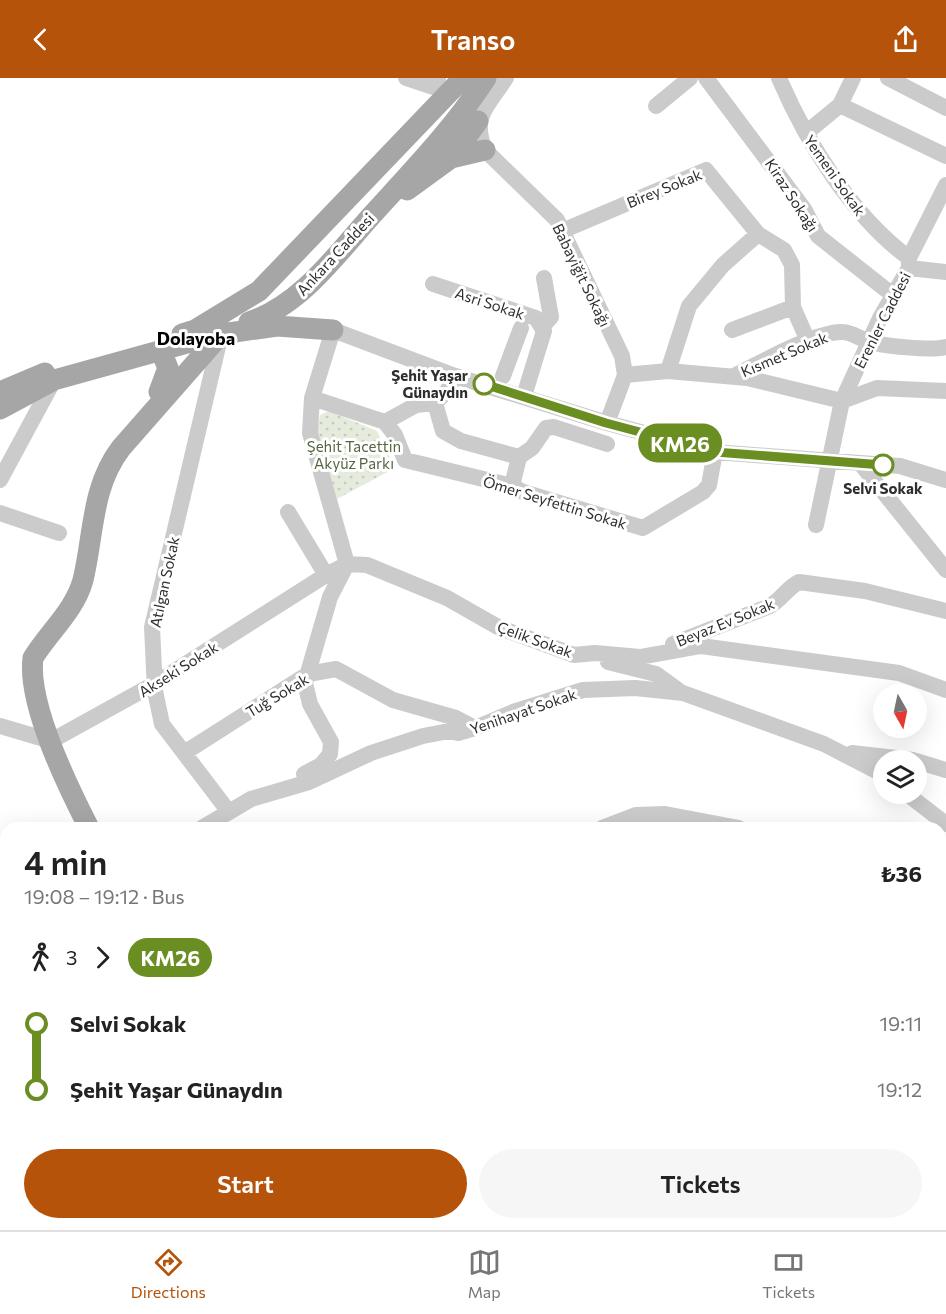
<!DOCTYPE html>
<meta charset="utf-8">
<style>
:root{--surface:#fff;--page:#f6f6f6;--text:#222;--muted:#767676;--line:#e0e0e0;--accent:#b45309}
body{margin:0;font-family:Commissioner,sans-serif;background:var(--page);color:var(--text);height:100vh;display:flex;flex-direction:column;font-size:22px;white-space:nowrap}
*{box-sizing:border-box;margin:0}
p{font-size:20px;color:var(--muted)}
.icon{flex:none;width:33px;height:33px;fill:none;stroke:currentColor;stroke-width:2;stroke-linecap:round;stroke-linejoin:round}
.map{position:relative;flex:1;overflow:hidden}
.details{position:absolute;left:0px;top:744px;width:946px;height:408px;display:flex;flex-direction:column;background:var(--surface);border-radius:18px 18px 0 0;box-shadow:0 6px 24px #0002}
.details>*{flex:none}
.badge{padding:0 12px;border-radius:20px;font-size:21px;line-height:39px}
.needle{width:39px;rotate:171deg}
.controls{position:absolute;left:873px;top:606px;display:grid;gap:12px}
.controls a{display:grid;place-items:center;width:54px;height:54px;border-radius:50%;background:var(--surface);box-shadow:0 6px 24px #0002;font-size:30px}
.map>.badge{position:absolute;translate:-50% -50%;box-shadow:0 0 0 3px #fff}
.legs{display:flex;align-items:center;gap:9px;height:66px;padding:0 24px;font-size:20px}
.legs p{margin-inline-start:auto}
.head{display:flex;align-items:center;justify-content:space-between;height:102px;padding:0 24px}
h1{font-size:33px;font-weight:600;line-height:45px}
.button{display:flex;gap:12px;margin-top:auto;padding:12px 24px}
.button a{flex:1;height:69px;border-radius:36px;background:var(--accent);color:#fff;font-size:24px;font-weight:600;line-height:69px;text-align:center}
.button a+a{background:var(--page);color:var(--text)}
ul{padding:0 24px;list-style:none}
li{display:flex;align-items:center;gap:21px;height:66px;font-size:22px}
li i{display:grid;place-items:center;width:9px;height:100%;margin:0 8px;background:currentColor}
li i::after{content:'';width:15px;height:15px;margin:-8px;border:4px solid;border-radius:50%;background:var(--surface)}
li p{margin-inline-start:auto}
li:first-child i{background:linear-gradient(#0000 50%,currentColor 0)}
li:last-child i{background:linear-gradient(currentColor 50%,#0000 0)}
header{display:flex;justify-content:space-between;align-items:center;height:78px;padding:0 24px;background:var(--accent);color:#fff;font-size:27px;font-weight:600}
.tab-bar{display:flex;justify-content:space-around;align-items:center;height:84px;border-top:2px solid var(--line);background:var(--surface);font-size:16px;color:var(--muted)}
.tab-bar a{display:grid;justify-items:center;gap:3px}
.tab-bar .on{color:var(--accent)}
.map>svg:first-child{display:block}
.park{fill:url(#park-dots)}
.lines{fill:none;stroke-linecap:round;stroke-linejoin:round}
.minor{stroke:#cbcbcb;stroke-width:16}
.major{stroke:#a6a6a6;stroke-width:21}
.line-1-casing{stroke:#fff;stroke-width:14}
.line-1{stroke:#6b8e23;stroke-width:9}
.stop-1-dot{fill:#fff;stroke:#6b8e23;stroke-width:3}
.labels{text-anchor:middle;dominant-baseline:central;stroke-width:6;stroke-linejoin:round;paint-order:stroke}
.street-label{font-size:15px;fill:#2e2e2e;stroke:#fff}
.stop-label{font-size:15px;font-weight:bold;fill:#2e2e2e;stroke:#fff;text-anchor:end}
.park-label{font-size:15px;fill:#52663f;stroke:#fff}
.quarter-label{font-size:18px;font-weight:bold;fill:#000;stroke:#fff}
</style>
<header><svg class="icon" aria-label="back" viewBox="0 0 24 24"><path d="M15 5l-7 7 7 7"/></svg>Transo<svg class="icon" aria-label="share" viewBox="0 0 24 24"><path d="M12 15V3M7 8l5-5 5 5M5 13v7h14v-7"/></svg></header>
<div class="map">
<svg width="946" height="1152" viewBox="0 0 946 1152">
<defs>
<pattern id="park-dots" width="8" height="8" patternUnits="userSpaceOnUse" patternTransform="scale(1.5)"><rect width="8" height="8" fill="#e5ebdd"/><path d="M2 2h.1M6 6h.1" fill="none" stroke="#c5cabe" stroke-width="1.8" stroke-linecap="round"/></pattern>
</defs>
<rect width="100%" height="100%" fill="#fff"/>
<path class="park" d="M329,333L377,353L395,390L337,421L317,354L320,337Z"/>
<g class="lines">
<path class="minor" d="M406,0L433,9L438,0
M506,0C488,28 471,38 485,72L557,142L622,278L625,297L607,345
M706,0L804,131L818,158L894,218
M779,0C807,65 852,138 909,180
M888,0L946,30
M840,27L946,78
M656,28L690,0
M806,55L840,27L853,0
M562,153L706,92L758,156L784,172L792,187L793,229L808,263
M909,190L946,194
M433,206L536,240L544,253L524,318
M543,248L551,239L544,200
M732,252L793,229
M221,256L152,549L155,613L162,646L229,734
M668,293L689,228L723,187L758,156
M625,297L668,293L747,300L842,323L877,310L946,313
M503,298L521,250
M734,298C758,286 817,253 842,254C851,254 859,260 868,263C881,268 932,273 946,269
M312,320L385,344L395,357L405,382L512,408L523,414L643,450L703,414L709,407L715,374
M435,325L443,353L461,363L519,379L512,408
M385,344L416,327L435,325L447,313L455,298
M519,379L532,370L546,350L554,349L607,366
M860,385L946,492
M0,402L54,302
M288,434L326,497
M0,435L59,455
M816,447L842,323L880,240L909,190V180L946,107
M347,486L310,355L312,320L333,252L455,298L607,345L715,374L900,388L946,402
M673,566L770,528C782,521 787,510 799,504L865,513L946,533
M608,584L656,596L682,615
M0,648L51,663L154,606L326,497L347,486L367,487L447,520L498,549L574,577L595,575L640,579L701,568L899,595L946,612
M184,675L308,596L336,591L393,622L456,640L475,650
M852,675L913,682
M916,683L946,692
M304,696L321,687L330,676L331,664L310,626L305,605L330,519L347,486
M907,716L946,746
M202,750L251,721L309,704L371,675L423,658L449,653L458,655L475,650L513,634L583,612L635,610L683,615L824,666L884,697
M602,750L636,737L665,736L739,750
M0,784L6,785
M940,831L946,828
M940,912L946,911
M0,918L6,920
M940,961L946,959
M940,1009L946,1019
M0,1057L6,1051
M940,1066L946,1064
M940,1099L946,1100
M0,1100L6,1105
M61,1146L69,1152
M511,1146L512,1152
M583,1146L584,1152
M733,1146L735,1152
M231,1152L258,1146"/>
<path class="major" d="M451,80L485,72
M407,112L451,80L478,43
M249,244C301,227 336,177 372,137C412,93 453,51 486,0
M182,256L195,252L259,213L463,0
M0,314L45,295
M159,314L168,290L161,273
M0,331L54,302L220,256
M89,750C68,709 27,626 33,580C49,554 75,532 83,502C94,457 91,409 121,370L221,256L277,248L333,252
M273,1152V1146
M428,1152L430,1146
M455,1152L459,1146"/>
</g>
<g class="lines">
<g class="line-1-casing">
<path id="line-1" d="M484,306L606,345L715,374L883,387"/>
</g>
<use href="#line-1" class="line-1"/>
</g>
<g class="stop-1-dot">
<circle cx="484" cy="306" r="10"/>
<circle cx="883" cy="387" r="10"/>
</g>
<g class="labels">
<g class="street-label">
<text transform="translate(835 97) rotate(55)">Yemeni Sokak</text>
<text transform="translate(664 110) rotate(-22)">Birey Sokak</text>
<text transform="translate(792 117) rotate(57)">Kiraz Sokağı</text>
<text transform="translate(335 176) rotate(-47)">Ankara Caddesi</text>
<text transform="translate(582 197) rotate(64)">Babayiğit Sokağı</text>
<text transform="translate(490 225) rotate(18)">Asri Sokak</text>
<text transform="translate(882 242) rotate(-63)">Erenler Caddesi</text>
<text transform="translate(784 276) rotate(-23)">Kısmet Sokak</text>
<text transform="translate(555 424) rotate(17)">Ömer Seyfettin Sokak</text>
<text transform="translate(164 504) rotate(-78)">Atılgan Sokak</text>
<text transform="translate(725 544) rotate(-22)">Beyaz Ev Sokak</text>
<text transform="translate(535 561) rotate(20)">Çelik Sokak</text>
<text transform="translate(178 591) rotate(-32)">Akseki Sokak</text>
<text transform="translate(277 617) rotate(-31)">Tuğ Sokak</text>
<text transform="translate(523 633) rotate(-19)">Yenihayat Sokak</text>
</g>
<g class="stop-label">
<text x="468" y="297">Şehit Yaşar<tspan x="468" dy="17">Günaydın</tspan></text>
<text x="883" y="410" text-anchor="middle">Selvi Sokak</text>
</g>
<g class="park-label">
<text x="354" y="368">Şehit Tacettin<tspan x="354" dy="17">Akyüz Parkı</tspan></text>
</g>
<g class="quarter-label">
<text x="196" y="260">Dolayoba</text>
</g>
</g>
</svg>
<div class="controls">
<a><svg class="needle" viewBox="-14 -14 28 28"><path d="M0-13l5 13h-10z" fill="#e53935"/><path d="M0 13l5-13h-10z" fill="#767676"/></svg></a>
<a><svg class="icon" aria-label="layers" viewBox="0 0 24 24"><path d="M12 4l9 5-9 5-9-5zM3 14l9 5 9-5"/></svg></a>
</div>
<b class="badge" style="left:680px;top:365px;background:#6b8e23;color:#fff">KM26</b>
<section class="details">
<div class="head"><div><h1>4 min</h1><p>19:08 – 19:12 · Bus</p></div><b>₺36</b></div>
<div class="legs"><svg class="icon" aria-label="walk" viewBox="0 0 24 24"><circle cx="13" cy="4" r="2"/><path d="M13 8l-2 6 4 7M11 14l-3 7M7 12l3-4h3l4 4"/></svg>3<svg class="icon" aria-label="forward" viewBox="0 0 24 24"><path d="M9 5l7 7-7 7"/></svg><b class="badge" style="background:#6b8e23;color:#fff">KM26</b></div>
<ul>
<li><i style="color:#6b8e23"></i><b>Selvi Sokak</b><p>19:11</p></li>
<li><i style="color:#6b8e23"></i><b>Şehit Yaşar Günaydın</b><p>19:12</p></li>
</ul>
<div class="button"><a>Start</a><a>Tickets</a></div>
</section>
</div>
<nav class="tab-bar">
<a class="on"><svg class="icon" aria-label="directions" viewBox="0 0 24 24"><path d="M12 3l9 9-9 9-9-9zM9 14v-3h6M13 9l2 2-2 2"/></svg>Directions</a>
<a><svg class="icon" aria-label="map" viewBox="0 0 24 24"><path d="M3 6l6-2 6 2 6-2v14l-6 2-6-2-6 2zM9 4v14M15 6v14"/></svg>Map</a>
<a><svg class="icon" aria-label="tickets" viewBox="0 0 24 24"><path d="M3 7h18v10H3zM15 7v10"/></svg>Tickets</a>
</nav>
